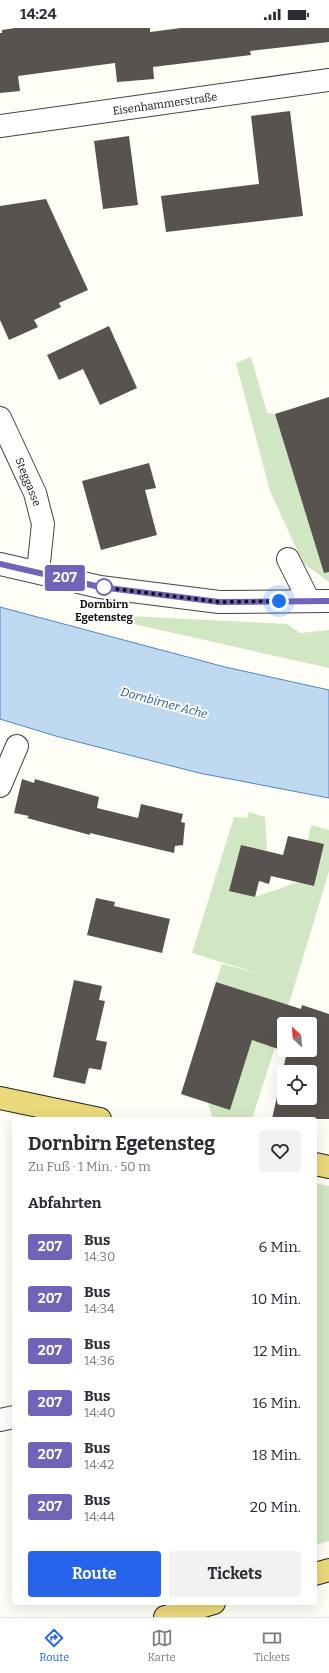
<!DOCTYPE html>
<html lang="de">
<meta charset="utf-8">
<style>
:root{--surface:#fff;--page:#f2f2f3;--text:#2b2b33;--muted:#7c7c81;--line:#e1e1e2;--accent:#2563eb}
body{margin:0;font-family:Bitter,serif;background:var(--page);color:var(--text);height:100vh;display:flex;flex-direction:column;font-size:15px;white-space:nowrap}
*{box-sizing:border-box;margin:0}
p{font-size:13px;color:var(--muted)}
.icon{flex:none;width:22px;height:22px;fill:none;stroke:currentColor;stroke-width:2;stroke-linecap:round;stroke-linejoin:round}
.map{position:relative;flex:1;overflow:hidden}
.sheet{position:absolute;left:12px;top:1089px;width:305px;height:488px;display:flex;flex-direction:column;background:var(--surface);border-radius:4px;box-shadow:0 4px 16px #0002}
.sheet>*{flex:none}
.badge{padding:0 8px;border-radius:3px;font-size:14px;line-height:26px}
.needle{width:26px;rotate:334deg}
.controls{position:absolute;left:277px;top:989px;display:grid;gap:8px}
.controls a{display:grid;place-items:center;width:40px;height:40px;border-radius:4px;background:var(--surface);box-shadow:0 4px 16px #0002;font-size:20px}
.you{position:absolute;width:20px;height:20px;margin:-10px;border:3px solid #fff;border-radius:50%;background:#1a73e8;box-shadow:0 0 0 6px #1a73e833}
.map>.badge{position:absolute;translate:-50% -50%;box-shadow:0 0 0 2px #fff}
h2{padding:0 16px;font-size:15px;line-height:36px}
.round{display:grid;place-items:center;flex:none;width:42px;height:42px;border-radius:4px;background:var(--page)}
.head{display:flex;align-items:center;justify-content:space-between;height:68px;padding:0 16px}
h1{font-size:19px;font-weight:700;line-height:30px}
.action{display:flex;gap:8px;margin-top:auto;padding:8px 16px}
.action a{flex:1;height:46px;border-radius:4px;background:var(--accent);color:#fff;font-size:16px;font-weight:700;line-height:46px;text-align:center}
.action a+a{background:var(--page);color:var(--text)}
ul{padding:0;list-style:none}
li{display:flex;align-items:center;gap:12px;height:52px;padding:0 16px}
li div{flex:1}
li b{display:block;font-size:15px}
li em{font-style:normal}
li .badge{min-width:44px;font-weight:700;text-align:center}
.status{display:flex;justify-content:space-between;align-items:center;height:28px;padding:0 20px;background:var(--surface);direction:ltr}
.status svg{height:11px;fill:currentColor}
.menu{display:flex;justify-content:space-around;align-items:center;height:56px;border-top:1px solid var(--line);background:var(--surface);font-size:11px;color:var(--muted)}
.menu a{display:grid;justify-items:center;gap:2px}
.menu .on{color:var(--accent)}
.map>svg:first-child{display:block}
.green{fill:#d1e6c2}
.water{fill:#bfd9f0;stroke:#4e87c0}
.building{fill:#58534e;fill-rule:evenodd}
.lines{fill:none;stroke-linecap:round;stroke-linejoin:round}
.minor-casing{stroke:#444;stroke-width:24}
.major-casing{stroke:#222;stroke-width:24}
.minor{stroke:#fff;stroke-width:22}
.major{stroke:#ead97a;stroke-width:22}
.line-casing{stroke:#fff;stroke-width:9}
.line{stroke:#7163b7;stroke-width:6}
.walk{stroke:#111;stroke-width:4;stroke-dasharray:0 7.2}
.stop-dot{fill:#fff;stroke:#7163b7;stroke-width:2}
.labels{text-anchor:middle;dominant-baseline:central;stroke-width:4;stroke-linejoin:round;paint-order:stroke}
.street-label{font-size:11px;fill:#111;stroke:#fff}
.stop-label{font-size:11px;font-weight:bold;fill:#111;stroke:#fff}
.water-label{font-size:12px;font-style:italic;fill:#265b96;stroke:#fff}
</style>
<div class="status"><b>14:24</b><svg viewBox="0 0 49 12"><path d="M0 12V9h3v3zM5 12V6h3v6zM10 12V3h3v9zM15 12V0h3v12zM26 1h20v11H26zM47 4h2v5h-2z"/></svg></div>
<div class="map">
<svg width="329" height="1589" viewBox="0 0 329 1589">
<rect width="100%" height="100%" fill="#fefdf6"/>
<path class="green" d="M251,329L267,385L275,386L320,531L329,529V554L303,535L270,463L236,335Z
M89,586L287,596L300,605L329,602V640Z
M249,784L265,789L267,823L241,817L230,863L255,869L299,854L311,797L329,802V843L295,956L252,1091H213L208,1075L230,1081L265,970L216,954L222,936L260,946L192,925L234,789L247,790Z
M315,1155L329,1158V1513L315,1517Z"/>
<path class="water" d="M0,579L225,639L329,662V770L199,745L59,709L0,691Z"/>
<path class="building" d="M15,0H150V4L181,0H329V14L250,23L251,27L153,39L154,51L117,54L115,35L18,48L20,63L0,65V5H2V2Z
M290,83L303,188L166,204L161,168L259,156L251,88Z
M129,108L138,177L103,181L94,113Z
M46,171L88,262L59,275L61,279L34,292L38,299L9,312L0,292V178Z
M109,298L137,360L100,377L83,341L59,352L47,327Z
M329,369V544L324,545L275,386Z
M149,435L156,460L145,462L157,507L101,522L82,453Z
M22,751L34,755L35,751L99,769L97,780L138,790L141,776L183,786L181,794L185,795L183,817L175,818L174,825L90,805V807L27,790L29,788L14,785Z
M288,808L324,816L314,858L271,848L269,856L259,853L255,869L229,863L241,817L283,827Z
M96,870L115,874L114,878L170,891L162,925L87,907Z
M74,952L102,958L99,972L105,973L96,1012L107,1014L101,1042L89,1040L85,1056L53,1049Z
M216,954L301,981L302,977L329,986V1091H272L287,1024L252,1012L230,1082L181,1066ZM284,996H310V1022H284ZM284,1044H310V1070H284Z"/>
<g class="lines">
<g class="minor-casing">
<path id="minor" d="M0,98L329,52
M0,390L35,465L43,496L38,544
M288,531L309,573
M0,536L100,559L219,574L329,573
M0,758L17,718
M0,1392L14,1389"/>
</g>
<g class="major-casing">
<path id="major" d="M0,1070L100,1091
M315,1136L329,1139
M315,1546L329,1542
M165,1589L214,1575"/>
</g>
<use href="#minor" class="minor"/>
<use href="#major" class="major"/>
</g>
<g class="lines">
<g class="line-casing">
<path id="line" d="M0,536L100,559L219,574L329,573"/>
</g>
<use href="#line" class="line"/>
<path class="walk" d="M104,559H100L219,574L279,573"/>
</g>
<circle class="stop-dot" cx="104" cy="559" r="8"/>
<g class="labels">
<g class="street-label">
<text transform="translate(165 76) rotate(-8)">Eisenhammerstraße</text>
<text transform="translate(28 454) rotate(68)">Steggasse</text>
</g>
<g class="stop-label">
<text x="104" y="576">Dornbirn<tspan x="104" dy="13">Egetensteg</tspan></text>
</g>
<g class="water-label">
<text transform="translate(164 675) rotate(15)">Dornbirner Ache</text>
</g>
</g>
</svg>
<div class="controls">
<a><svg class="needle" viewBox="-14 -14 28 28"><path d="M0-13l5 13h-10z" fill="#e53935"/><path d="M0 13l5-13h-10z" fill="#7c7c81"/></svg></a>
<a><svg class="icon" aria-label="locate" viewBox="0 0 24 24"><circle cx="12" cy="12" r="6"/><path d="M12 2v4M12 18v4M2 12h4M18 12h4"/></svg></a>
</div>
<div class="you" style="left:279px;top:573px"></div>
<b class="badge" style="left:65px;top:550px;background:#7163b7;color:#fff">207</b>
<section class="sheet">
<div class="head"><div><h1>Dornbirn Egetensteg</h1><p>Zu Fuß · 1 Min. · 50 m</p></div><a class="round"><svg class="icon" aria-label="heart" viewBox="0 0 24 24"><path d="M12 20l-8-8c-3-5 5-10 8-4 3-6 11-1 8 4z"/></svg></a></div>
<h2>Abfahrten</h2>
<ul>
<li><span class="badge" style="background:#7163b7;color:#fff">207</span><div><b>Bus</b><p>14:30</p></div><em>6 Min.</em></li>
<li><span class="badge" style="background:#7163b7;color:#fff">207</span><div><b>Bus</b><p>14:34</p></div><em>10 Min.</em></li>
<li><span class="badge" style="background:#7163b7;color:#fff">207</span><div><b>Bus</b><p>14:36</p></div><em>12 Min.</em></li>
<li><span class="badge" style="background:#7163b7;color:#fff">207</span><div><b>Bus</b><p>14:40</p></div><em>16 Min.</em></li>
<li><span class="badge" style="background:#7163b7;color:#fff">207</span><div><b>Bus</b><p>14:42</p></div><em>18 Min.</em></li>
<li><span class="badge" style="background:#7163b7;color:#fff">207</span><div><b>Bus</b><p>14:44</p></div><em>20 Min.</em></li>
</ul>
<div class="action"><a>Route</a><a>Tickets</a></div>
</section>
</div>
<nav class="menu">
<a class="on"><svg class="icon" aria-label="directions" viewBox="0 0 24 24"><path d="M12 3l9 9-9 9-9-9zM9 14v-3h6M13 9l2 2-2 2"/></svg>Route</a>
<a><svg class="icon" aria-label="map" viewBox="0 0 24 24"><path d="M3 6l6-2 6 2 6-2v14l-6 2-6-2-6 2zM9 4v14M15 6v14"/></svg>Karte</a>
<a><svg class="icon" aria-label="tickets" viewBox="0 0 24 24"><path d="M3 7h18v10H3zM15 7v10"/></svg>Tickets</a>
</nav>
